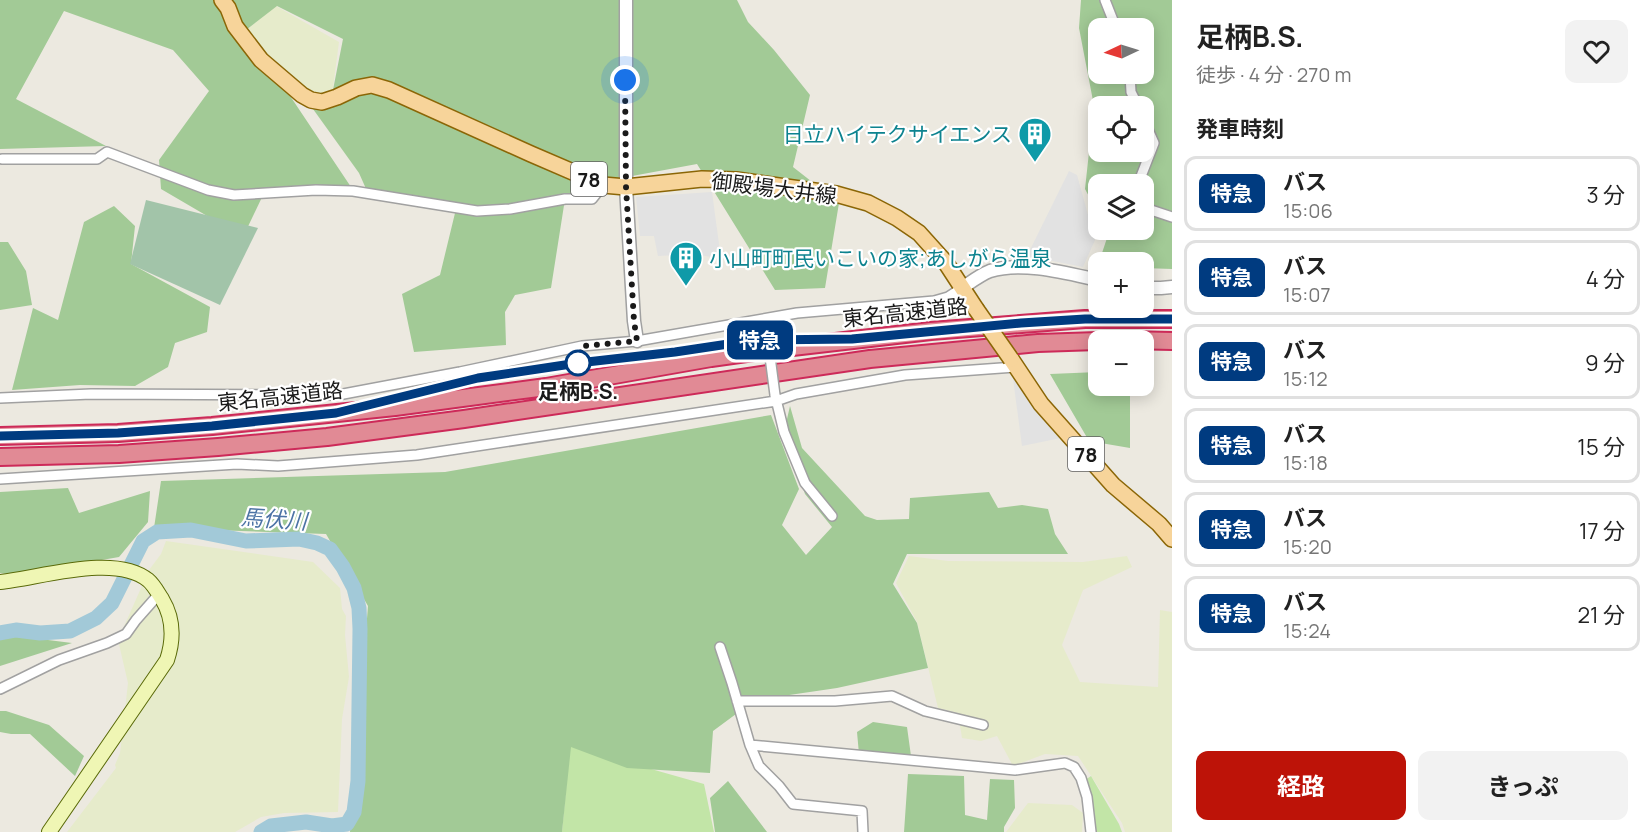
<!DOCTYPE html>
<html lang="ja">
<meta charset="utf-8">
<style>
:root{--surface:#fff;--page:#f2f2f2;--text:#222;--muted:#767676;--line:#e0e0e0;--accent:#bd1308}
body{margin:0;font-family:Manrope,"Noto Sans JP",sans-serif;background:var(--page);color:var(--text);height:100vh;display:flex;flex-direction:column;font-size:22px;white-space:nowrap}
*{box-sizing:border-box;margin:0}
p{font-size:20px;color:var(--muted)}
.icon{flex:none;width:33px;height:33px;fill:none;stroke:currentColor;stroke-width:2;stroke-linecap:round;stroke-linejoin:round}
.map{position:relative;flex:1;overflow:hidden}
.sheet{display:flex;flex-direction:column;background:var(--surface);width:480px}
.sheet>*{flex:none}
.badge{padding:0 12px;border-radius:9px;font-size:21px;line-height:39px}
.needle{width:39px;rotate:266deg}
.controls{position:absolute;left:1088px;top:18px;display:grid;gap:12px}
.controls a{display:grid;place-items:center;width:66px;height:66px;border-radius:12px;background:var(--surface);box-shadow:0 3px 15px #0003;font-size:30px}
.you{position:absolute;width:30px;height:30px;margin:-15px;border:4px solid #fff;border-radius:50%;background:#1a73e8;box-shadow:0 0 0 9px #1a73e833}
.map>.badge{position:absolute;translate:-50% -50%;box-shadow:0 0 0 3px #fff}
h2{padding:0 24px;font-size:22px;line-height:54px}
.round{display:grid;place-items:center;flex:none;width:63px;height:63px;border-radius:12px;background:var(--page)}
.summary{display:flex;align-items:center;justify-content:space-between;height:102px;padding:0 24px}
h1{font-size:28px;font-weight:700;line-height:45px}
.button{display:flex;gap:12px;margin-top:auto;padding:12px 24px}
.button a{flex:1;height:69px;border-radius:12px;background:var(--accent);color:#fff;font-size:24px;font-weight:700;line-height:69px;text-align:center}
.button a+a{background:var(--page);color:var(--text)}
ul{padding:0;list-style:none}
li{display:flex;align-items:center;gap:18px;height:75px;margin:0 12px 9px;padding:0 12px;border:3px solid var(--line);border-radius:12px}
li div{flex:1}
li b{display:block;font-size:22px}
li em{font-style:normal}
li .badge{min-width:66px;font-weight:700;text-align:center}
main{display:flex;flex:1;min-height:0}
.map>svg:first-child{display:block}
.farmland{fill:#e6ebcb}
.grass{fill:#c2e5a7}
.forest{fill:#a2ca96;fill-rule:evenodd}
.cemetery{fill:#a2c4a9}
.parking{fill:#e2e2e2}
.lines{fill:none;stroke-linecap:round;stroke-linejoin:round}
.river{stroke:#a2c9d8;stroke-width:15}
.minor-casing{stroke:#a1a1a1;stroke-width:12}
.tertiary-casing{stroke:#a1a1a1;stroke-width:15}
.secondary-casing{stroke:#5a6a09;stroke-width:16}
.primary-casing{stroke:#8b6606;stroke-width:18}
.motorway-casing{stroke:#cd2a59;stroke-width:20}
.minor{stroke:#fff;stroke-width:9}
.tertiary{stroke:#fff;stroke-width:12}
.secondary{stroke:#eff6b4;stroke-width:14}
.primary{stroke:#f7d49a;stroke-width:15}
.motorway{stroke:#e18a95;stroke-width:16}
.minor-bridge-casing{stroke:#a1a1a1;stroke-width:12;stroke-linecap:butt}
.primary-bridge-casing{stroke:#8b6606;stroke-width:18;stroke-linecap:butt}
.minor-bridge{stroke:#fff;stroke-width:9}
.primary-bridge{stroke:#f7d49a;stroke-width:15}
.line-casing{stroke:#fff;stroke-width:14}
.line{stroke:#003b80;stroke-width:9}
.walk{stroke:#1a1a1a;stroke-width:6;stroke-dasharray:0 10.8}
.stop-dot{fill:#fff;stroke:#003b80;stroke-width:3}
.labels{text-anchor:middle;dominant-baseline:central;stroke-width:4.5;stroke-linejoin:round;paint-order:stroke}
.shield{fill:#fff;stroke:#5f5f5f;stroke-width:1.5}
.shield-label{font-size:20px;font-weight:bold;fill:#1a1a1a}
.culture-label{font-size:21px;fill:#0d838f;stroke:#fff;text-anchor:end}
.street-label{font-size:21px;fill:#1a1a1a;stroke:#fff}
.stop-label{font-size:21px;font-weight:bold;fill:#1a1a1a;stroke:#fff}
.water-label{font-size:22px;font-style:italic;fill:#4c73a5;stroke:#fff}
</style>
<main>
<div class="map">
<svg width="1172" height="832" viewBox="0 0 1172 832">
<rect width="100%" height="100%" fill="#ece9e0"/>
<path class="farmland" d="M276,6L339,42L332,95H302L246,30Z
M166,541L313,562L340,588L342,609L346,616L345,635L349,677L342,719L338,812L284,813L261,817L235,832H67L116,768L115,765L120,753L128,683L118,640L149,570L161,554Z
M909,556L948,561L1083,562L1127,556L1132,567L1083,590L1062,645L1080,682L1158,687L1160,610L1172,612V832H1125L1122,823L1078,756L1045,754L1013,766L997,736L981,741L962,738L958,713L938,708L917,622L896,583Z
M1028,803L1072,805L1083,813L1082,832H1006Z"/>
<path class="grass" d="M570,746L704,784L714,832H562Z
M1091,776L1119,824L1122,832H1087L1082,782Z"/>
<path class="forest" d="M0,0H737L748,22L774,50L810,95L793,167L839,203L825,288L775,290L697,164L578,186L565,199L551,288L515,295L505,312L506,345L414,352L402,294L440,275L456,209L417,207L367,191L359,173L313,109L332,95L343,39L277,6L246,30L351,187L264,193L242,239L226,227L161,189L159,160L209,91L173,50L64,11L16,99L106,146L0,149Z
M1081,0H1172V269L1143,268V262H1125L1102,253L1109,232L1107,230H1143V184H1098V213L1085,189L1094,106L1079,28ZM1098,28H1143V74H1098ZM1098,106H1143V152H1098Z
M114,206L135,226L131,264L210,307L207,332L175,343L168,367L135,386L80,385L12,390L33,308L58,320L84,222Z
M0,242H8L26,271L32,305L0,310Z
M1098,372V386H1130V448L1089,441L1050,374Z
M790,406L802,448L865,516L877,520L909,519L910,498L989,492L998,508L1022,505L1048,509L1055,534L1068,554H907L893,584L917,623L928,668L837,688L755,700L713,731L710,773L627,768L571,747L562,832H350L368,606L326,534L154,528L161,481L445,472L771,415L799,489L782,525L806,555L832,527L805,494L784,432Z
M68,488L79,513L150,491L148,522L119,557L15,575L0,573V492Z
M0,634L72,643L0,666Z
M0,711H6L49,725L84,756L75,776L30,734H11L0,732Z
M873,722L907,727L911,756L859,754L857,732Z
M908,774L964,776L965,815L987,820L990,779L1014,780L1015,808L1004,827V832H904Z
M728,781L767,832H715L710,798Z"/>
<path class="cemetery" d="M146,200L258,228L220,305L130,264Z"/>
<path class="parking" d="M1069,171L1077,175L1095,240L1083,267L1027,256Z
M712,192L721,259L696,254L658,256L654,236H640L636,197Z
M1013,379L1061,438L1022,446Z"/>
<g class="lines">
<path class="river" d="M0,633L16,630L40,633L70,631L96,618L112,603L143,541L157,532L191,530L246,541L299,539L317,543L330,549L343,567L354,588L359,608L360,629L358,781L354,812L347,824L332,826L306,822L271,826L261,832"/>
<g class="minor-casing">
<path id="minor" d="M1105,0L1116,28
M1130,74L1131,92L1138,106
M2,159H97L107,152L208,190L234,195L316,190L353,191L477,211L510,209L565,199H592L603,185
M1138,184L1154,143L1143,118
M1143,202L1148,209L1172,217
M775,395L784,432L805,483L832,516
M0,398L91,394L338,395L460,372L582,346L637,341L797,313L934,301L948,297L962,288
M0,479L237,464L278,466L417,455L776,401L796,394L905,375L1015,367
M720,647L732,683L750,745L1015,770L1065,763L1074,767L1081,778L1087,797L1091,832
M0,689L59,660L107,643L126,634L136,620L159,594
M737,701H835L892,696L925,711L983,725
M750,745L759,766L779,786L793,804L862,811L863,832"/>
</g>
<g class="tertiary-casing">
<path id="tertiary" d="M626,0V187L634,321L637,341
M962,288C971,282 980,275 990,271C1022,261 1066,273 1098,280
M1143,288H1161L1172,287"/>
</g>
<g class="secondary-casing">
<path id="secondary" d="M0,582C40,578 115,553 148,580C154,585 158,593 162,599C174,619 174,639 167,660L49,832"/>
</g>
<g class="primary-casing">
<path id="primary" d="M222,0L228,8L235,26L261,60L302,95L311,100L322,102L337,97L356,88L372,85L389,90L531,154L603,185L626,187L702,179L736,180L836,194L868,203L897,218L919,233L946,263L976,309
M1011,359L1041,404L1113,485L1159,524L1172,539"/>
</g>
<g class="motorway-casing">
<path id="motorway" d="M1127,340L1172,341
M0,436L118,433L212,426L395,407L546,387L711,358L775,349L931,331L1085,319H1172
M0,457L119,454L218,447L327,437L464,419L870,359L1038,343L1098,341"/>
</g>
<use href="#minor" class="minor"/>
<use href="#tertiary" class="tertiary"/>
<use href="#secondary" class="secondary"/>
<use href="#primary" class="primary"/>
<use href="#motorway" class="motorway"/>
<g class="minor-bridge-casing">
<path id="minor-bridge" d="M766,326L775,395"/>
</g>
<g class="primary-bridge-casing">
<path id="primary-bridge" d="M976,309L1011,359"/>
</g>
<use href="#minor-bridge" class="minor-bridge"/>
<use href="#primary-bridge" class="primary-bridge"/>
</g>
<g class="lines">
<g class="line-casing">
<path id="line" d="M0,436L118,433L212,426L336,413L478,378L578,363L675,352L755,340L852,339L1021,323L1085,319H1172"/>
</g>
<use href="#line" class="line"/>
<path class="walk" d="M578,363L582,346L637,341L634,321L626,187L625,80"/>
</g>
<defs>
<g id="building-pin" transform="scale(1.725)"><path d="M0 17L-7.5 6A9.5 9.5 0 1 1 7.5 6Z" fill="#0f9aa8" stroke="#fff"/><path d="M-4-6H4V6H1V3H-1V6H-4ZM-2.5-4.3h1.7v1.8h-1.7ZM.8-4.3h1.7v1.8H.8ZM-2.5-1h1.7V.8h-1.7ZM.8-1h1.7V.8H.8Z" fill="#fff"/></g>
</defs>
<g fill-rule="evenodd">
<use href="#building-pin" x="1035" y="134"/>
<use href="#building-pin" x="686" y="258"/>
</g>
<circle class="stop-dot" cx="578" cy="363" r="12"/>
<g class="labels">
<g class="shield">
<rect x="571" y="162" width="36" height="34" rx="4.5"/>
<rect x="1068" y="437" width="36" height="34" rx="4.5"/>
</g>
<g class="shield-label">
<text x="589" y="179">78</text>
<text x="1086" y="454">78</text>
</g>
<g class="culture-label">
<text x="1012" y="134">日立ハイテクサイエンス</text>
<text x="709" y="258" text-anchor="start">小山町町民いこいの家;あしがら温泉</text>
</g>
<g class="street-label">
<text transform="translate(774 188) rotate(7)">御殿場大井線</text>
<text transform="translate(905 312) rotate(-6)">東名高速道路</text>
<text transform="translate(280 396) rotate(-6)">東名高速道路</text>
</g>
<g class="stop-label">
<text x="578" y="391">足柄B.S.</text>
</g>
<g class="water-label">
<text transform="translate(274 519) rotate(4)">馬伏川</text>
</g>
</g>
</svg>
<div class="controls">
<a><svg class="needle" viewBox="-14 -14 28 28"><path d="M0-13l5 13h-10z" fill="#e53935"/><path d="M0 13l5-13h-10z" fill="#767676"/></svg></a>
<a><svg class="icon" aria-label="locate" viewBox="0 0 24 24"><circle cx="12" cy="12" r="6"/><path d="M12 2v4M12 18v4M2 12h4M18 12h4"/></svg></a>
<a><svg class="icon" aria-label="layers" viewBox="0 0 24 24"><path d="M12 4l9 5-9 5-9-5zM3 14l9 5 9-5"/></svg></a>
<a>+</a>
<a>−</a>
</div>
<div class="you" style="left:625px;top:80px"></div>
<b class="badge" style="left:760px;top:340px;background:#003b80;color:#fff">特急</b>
</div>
<section class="sheet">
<div class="summary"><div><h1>足柄B.S.</h1><p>徒歩 · 4 分 · 270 m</p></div><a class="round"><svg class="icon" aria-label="heart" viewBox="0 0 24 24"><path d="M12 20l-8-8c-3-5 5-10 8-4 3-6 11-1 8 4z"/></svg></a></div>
<h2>発車時刻</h2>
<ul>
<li><span class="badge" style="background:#003b80;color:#fff">特急</span><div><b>バス</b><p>15:06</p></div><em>3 分</em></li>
<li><span class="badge" style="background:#003b80;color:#fff">特急</span><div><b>バス</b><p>15:07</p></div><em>4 分</em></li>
<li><span class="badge" style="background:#003b80;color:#fff">特急</span><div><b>バス</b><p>15:12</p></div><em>9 分</em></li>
<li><span class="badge" style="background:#003b80;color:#fff">特急</span><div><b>バス</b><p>15:18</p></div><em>15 分</em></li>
<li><span class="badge" style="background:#003b80;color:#fff">特急</span><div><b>バス</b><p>15:20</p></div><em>17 分</em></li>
<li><span class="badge" style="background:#003b80;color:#fff">特急</span><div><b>バス</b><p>15:24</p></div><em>21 分</em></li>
</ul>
<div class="button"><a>経路</a><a>きっぷ</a></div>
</section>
</main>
